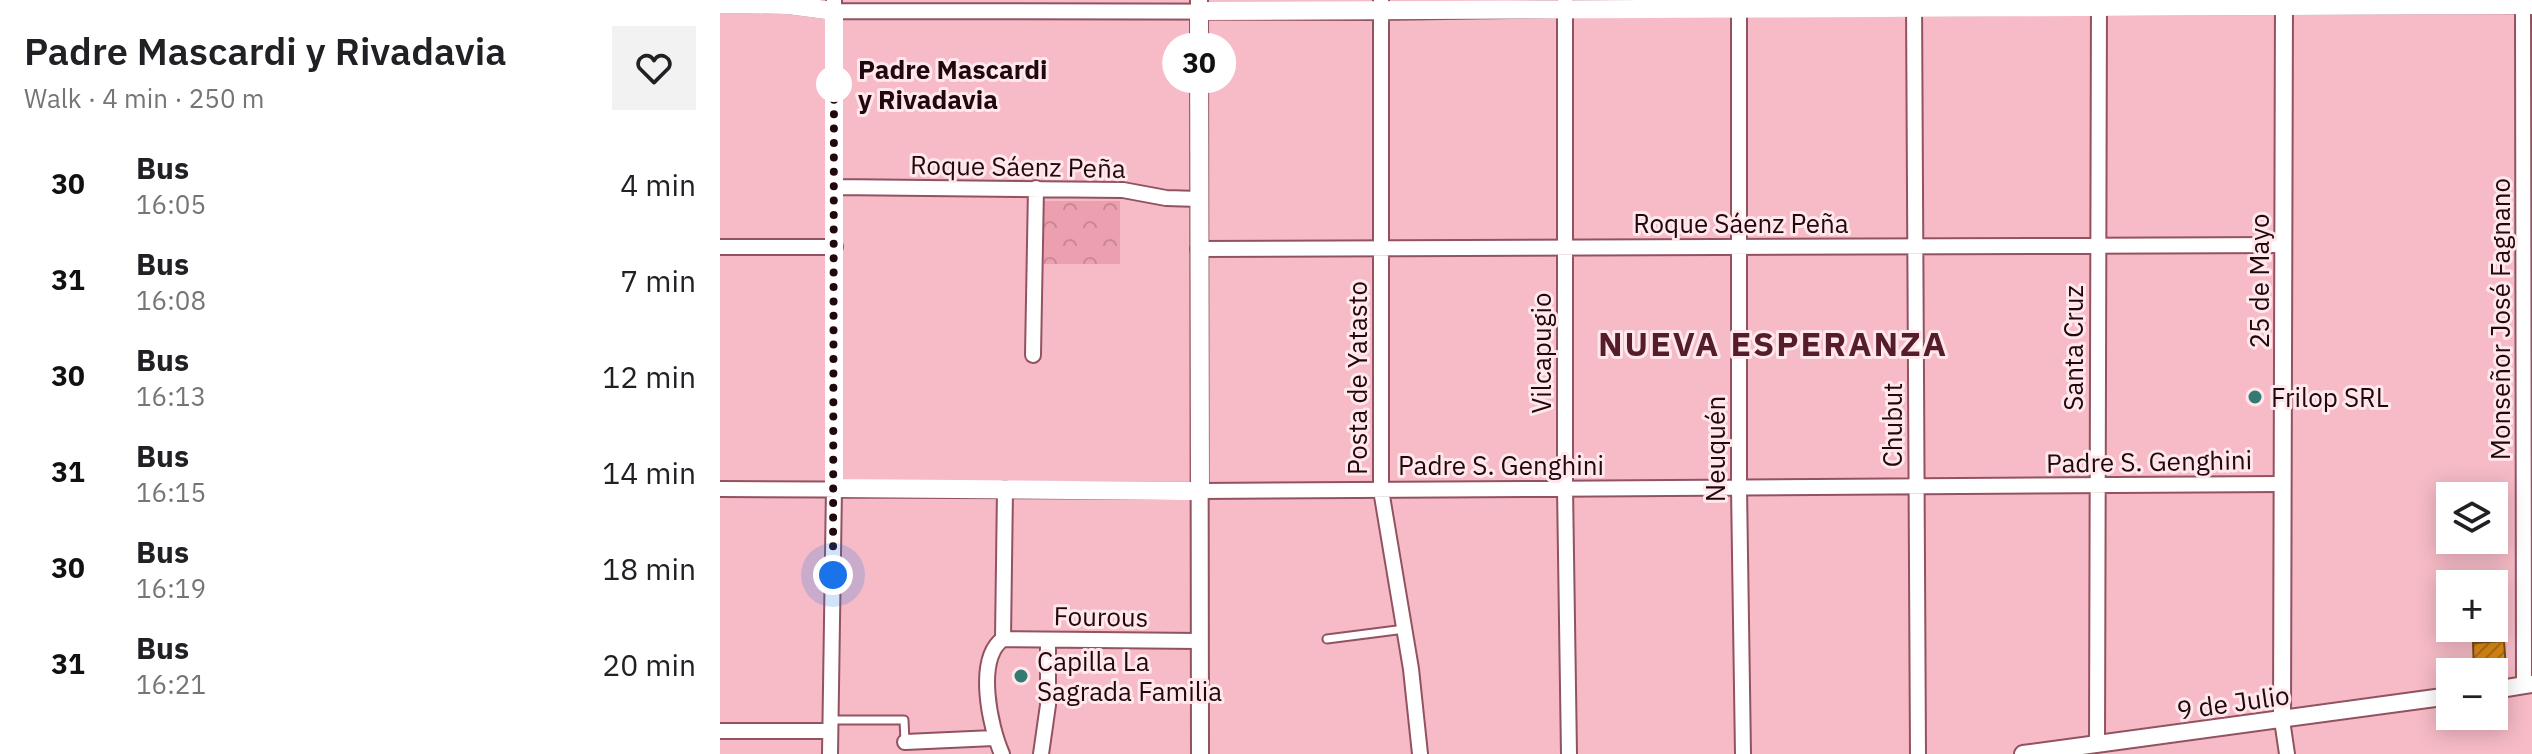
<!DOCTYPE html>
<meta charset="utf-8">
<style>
:root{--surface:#fff;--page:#f2f2f2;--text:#202124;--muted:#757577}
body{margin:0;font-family:"IBM Plex Sans",sans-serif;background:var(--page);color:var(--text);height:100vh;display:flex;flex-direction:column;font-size:30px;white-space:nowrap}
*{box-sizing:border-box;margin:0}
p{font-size:26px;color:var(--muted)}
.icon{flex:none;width:44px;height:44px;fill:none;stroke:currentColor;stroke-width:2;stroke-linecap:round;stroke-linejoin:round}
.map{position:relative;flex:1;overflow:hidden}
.panel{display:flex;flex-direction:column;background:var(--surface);width:720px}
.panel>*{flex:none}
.badge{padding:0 16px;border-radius:26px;font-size:28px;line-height:52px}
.tools{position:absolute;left:1716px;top:482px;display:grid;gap:16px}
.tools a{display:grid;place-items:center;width:72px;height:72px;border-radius:0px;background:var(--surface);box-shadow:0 4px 20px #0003;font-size:40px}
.you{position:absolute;width:40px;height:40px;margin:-20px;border:6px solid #fff;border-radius:50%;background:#1a73e8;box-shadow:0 0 0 12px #1a73e833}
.map>.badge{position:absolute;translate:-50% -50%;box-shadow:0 0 0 4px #fff}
.round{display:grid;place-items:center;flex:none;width:84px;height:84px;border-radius:0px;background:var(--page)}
.summary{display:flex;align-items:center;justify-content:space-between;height:136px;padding:0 24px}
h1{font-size:38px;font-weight:600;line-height:60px}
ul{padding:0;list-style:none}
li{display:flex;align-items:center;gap:24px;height:96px;padding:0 24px}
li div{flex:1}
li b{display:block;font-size:30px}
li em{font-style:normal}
li .badge{min-width:88px;font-weight:700;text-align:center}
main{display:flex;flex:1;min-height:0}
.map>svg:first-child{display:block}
.park{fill:url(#park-crowns)}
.building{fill:url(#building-hatch);stroke:#774c1a;stroke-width:2}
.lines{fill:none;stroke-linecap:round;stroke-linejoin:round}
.service-casing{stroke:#925260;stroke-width:11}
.minor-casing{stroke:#925260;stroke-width:18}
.tertiary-casing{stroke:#925260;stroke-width:20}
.service{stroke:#fff;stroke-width:7}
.minor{stroke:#fff;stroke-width:14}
.tertiary{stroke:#fff;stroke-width:16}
.line-casing{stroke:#fff;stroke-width:18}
.line{stroke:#fff;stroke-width:12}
.walk{stroke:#21080e;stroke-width:8;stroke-dasharray:0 14.4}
.stop-dot{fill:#fff;stroke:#fff;stroke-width:4}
.poi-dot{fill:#337a73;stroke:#ffe7eb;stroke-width:3}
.labels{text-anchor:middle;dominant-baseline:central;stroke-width:6;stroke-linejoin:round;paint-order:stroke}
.stop-label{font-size:26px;font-weight:bold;fill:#21080e;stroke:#ffe7eb;text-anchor:start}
.street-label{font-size:26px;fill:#21080e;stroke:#ffe7eb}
.poi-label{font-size:26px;fill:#21080e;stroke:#ffe7eb;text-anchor:start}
.district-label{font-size:34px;font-weight:bold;letter-spacing:2px;fill:#551c2b;stroke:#ffe7eb}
</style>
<main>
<section class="panel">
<div class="summary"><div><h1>Padre Mascardi y Rivadavia</h1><p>Walk · 4 min · 250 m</p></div><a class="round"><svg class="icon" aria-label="heart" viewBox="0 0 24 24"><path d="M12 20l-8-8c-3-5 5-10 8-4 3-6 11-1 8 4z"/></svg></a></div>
<ul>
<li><span class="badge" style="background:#fff;color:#111">30</span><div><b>Bus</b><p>16:05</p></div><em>4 min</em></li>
<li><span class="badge" style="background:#fff;color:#111">31</span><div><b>Bus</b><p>16:08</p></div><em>7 min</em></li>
<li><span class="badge" style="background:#fff;color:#111">30</span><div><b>Bus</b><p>16:13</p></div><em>12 min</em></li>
<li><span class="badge" style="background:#fff;color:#111">31</span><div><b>Bus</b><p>16:15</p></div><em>14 min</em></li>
<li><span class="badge" style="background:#fff;color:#111">30</span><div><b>Bus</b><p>16:19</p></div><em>18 min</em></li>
<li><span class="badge" style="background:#fff;color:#111">31</span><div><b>Bus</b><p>16:21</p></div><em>20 min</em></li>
</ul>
</section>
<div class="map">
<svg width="1812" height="754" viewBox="0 0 1812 754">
<defs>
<pattern id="park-crowns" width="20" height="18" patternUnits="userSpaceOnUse" patternTransform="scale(2)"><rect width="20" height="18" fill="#eca0af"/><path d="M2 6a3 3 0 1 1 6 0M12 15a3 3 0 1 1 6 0" fill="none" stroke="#ca8895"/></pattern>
<pattern id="building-hatch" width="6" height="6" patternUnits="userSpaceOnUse" patternTransform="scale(2)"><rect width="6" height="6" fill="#de8a14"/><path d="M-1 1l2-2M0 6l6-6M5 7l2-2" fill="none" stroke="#b46f11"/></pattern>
</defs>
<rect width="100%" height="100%" fill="#f6bbc6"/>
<path class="park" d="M324,201H400V264H324Z"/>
<path class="building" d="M1784,628V641L1753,643V629Z
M1784,641L1786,669L1754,672L1753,643Z"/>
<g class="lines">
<g class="service-casing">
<path id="service" d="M607,639L685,629
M110,720H184L185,742"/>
</g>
<g class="minor-casing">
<path id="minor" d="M661,0V490L691,669L700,754
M1019,0V488L1023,754
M1194,0L1198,754
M1803,0L1804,685
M845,2V488L849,754
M0,4L68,5L114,11L661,12L845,9L1812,5
M115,187L403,190L446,198L479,199
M0,247H115
M478,249L1564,245
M313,355L316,188
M0,489L480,491L1562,484
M283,639L479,641
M1562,720L1567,754
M0,731H110
M185,742L274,738
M1377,744L1379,0
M110,754L114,488V0
M282,754C270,727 255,659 283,639L285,489
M321,754L328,705V640"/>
</g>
<g class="tertiary-casing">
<path id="tertiary" d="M479,0L480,754
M1774,690L1812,684
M1562,720L1564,0
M1303,754L1730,696"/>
</g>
<use href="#service" class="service"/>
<use href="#minor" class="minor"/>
<use href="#tertiary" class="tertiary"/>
</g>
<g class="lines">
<g class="line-casing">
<path id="line" d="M0,4L68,5L114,11V488L462,491H480L479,11L1812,5"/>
</g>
<use href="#line" class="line"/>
<path class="walk" d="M113,575L114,84"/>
</g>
<circle class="stop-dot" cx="114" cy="84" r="16"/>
<g class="poi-dot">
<circle cx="1535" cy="397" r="8"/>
<circle cx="301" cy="676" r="8"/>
</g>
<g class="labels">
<g class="stop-label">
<text x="138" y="69">Padre Mascardi<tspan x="138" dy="30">y Rivadavia</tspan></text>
</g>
<g class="street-label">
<text transform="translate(298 166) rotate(1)">Roque Sáenz Peña</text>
<text x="1021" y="223">Roque Sáenz Peña</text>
<text transform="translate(1539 281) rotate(-90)">25 de Mayo</text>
<text transform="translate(1780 319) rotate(-90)">Monseñor José Fagnano</text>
<text transform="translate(1353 348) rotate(-90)">Santa Cruz</text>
<text transform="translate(821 353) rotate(-90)">Vilcapugio</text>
<text transform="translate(637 378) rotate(-90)">Posta de Yatasto</text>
<text transform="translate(1172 425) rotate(-90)">Chubut</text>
<text transform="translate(995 449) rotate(-90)">Neuquén</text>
<text transform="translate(1429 461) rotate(-1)">Padre S. Genghini</text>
<text x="781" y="465">Padre S. Genghini</text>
<text transform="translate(381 616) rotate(1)">Fourous</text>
<text transform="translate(1513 702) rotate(-8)">9 de Julio</text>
</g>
<g class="poi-label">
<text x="1551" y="397">Frilop SRL</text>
<text x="317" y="661">Capilla La<tspan x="317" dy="30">Sagrada Familia</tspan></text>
</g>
<g class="district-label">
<text x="1053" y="343">NUEVA ESPERANZA</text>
</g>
</g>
</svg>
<div class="tools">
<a><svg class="icon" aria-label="layers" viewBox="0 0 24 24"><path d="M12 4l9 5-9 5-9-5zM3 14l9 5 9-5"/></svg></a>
<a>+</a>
<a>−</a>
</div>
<div class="you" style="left:113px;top:575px"></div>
<b class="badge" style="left:479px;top:63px;background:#fff;color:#111">30</b>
</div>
</main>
